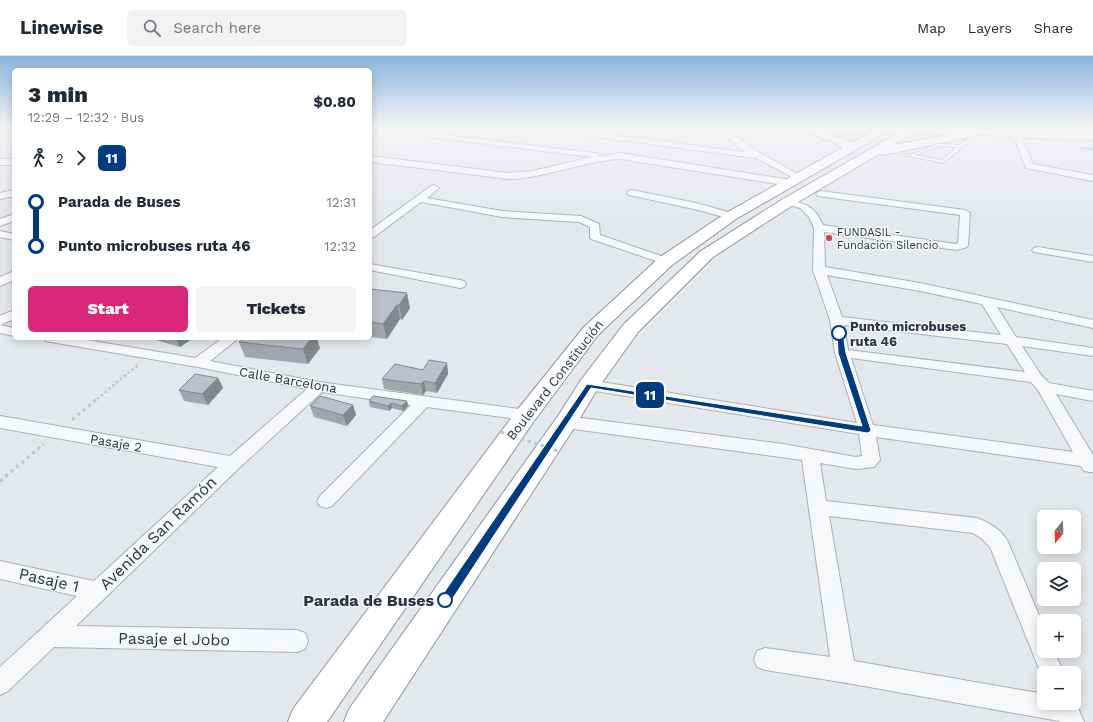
<!DOCTYPE html>
<meta charset="utf-8">
<style>
:root{--surface:#fff;--page:#f2f2f3;--text:#1f2937;--muted:#747a83;--line:#e0e1e3;--accent:#db2777}
body{margin:0;font-family:"Work Sans",sans-serif;background:var(--page);color:var(--text);height:100vh;display:flex;flex-direction:column;font-size:15px;white-space:nowrap}
*{box-sizing:border-box;margin:0}
p{font-size:13px;color:var(--muted)}
.icon{flex:none;width:22px;height:22px;fill:none;stroke:currentColor;stroke-width:2;stroke-linecap:round;stroke-linejoin:round}
.map{position:relative;flex:1;overflow:hidden}
.side{position:absolute;left:12px;top:12px;width:360px;height:272px;display:flex;flex-direction:column;background:var(--surface);border-radius:6px;box-shadow:0 2px 10px #0003}
.side>*{flex:none}
.badge{padding:0 8px;border-radius:6px;font-size:14px;line-height:26px}
.needle{width:26px;rotate:199deg}
.buttons{position:absolute;left:1037px;top:454px;display:grid;gap:8px}
.buttons a{display:grid;place-items:center;width:44px;height:44px;border-radius:6px;background:var(--surface);box-shadow:0 2px 10px #0003;font-size:20px}
.map>.badge{position:absolute;translate:-50% -50%;box-shadow:0 0 0 2px #fff}
.legs{display:flex;align-items:center;gap:6px;height:44px;padding:0 16px;font-size:13px}
.legs p{margin-inline-start:auto}
.head{display:flex;align-items:center;justify-content:space-between;height:68px;padding:0 16px}
h1{font-size:22px;font-weight:800;line-height:30px}
.action{display:flex;gap:8px;margin-top:auto;padding:8px 16px}
.action a{flex:1;height:46px;border-radius:6px;background:var(--accent);color:#fff;font-size:16px;font-weight:800;line-height:46px;text-align:center}
.action a+a{background:var(--page);color:var(--text)}
ul{padding:0 16px;list-style:none}
li{display:flex;align-items:center;gap:14px;height:44px;font-size:15px}
li i{display:grid;place-items:center;width:6px;height:100%;margin:0 5px;background:currentColor}
li i::after{content:'';width:10px;height:10px;margin:-5px;border:3px solid;border-radius:50%;background:var(--surface)}
li p{margin-inline-start:auto}
li:first-child i{background:linear-gradient(#0000 50%,currentColor 0)}
li:last-child i{background:linear-gradient(currentColor 50%,#0000 0)}
header{display:flex;align-items:center;gap:24px;box-sizing:border-box;height:56px;padding:0 20px;background:var(--surface);border-bottom:1px solid var(--line)}
header strong{font-size:19px}
nav{display:flex;gap:22px;margin-inline-start:auto;font-size:14px}
.search{width:280px;height:36px;background:var(--page);display:flex;align-items:center;gap:10px;box-sizing:border-box;padding:0 14px;border-radius:6px;color:var(--muted);font-size:15px}
.map>svg:first-child{display:block}
.lines{fill:none;stroke-linecap:round;stroke-linejoin:round}
.stream{stroke:#9fb4cc;stroke-width:3}
.service-casing{stroke:#a9aeb7;stroke-width:2}
.minor-casing{stroke:#a9aeb7;stroke-width:2}
.tertiary-casing{stroke:#a9aeb7;stroke-width:2}
.secondary-casing{stroke:#a9aeb7;stroke-width:2}
.trunk-casing{stroke:#8b94a3;stroke-width:2}
.path-far1{stroke:#c2c5cb;stroke-width:2.5;stroke-dasharray:2.5 2.5;stroke-linecap:butt}
.path{stroke:#c2c5cb;stroke-width:3;stroke-dasharray:3.5 3.5;stroke-linecap:butt}
.service{fill:#f7f8fa;fill-rule:evenodd}
.minor{fill:#f7f8fa;fill-rule:evenodd}
.tertiary{fill:#f7f8fa;fill-rule:evenodd}
.secondary{fill:#fff;fill-rule:evenodd}
.trunk{fill:#fff;fill-rule:evenodd}
.path-bridge{stroke:#c2c5cb;stroke-width:3;stroke-dasharray:3.5 3.5;stroke-linecap:butt}
.wall{fill:#a1a5ae}
.shaded-wall{fill:#83868d}
.building{fill:#bbc0ca;stroke:#83868d}
.line-1{fill:#003b80;stroke:#fff}
.poi-dot{fill:#d1495b;stroke:#f4f6f9;stroke-width:1.5}
.stop-1-dot{fill:#fff;stroke:#003b80;stroke-width:2}
.labels{text-anchor:middle;dominant-baseline:central;stroke-width:3;stroke-linejoin:round;paint-order:stroke}
.far-poi-label{font-size:11px;fill:#2b3445;stroke:#f4f6f9;text-anchor:start}
.stop-label{font-size:13px;font-weight:bold;fill:#2b3445;stroke:#f4f6f9;text-anchor:start}
.street-label{font-size:13px;fill:#2b3445;stroke:#f4f6f9}
.near-street-label{font-size:16px;fill:#2b3445;stroke:#f4f6f9}
.near-stop-label{font-size:16px;font-weight:bold;fill:#2b3445;stroke:#f4f6f9;text-anchor:end}
</style>
<header>
<strong>Linewise</strong>
<div class="search"><svg class="icon" aria-label="search" viewBox="0 0 24 24"><circle cx="10" cy="10" r="6"/><path d="M15 15l6 6"/></svg>Search here</div>
<nav><a>Map</a><a>Layers</a><a>Share</a></nav>
</header>
<div class="map">
<svg width="1093" height="666" viewBox="0 0 1093 666">
<rect width="100%" height="100%" fill="#e4e7ec"/>
<g class="lines">
<path class="stream" d="M1082,92L1093,93"/>
<g class="service-casing">
<path id="service" d="M974,78L977,79L943,107L885,95L887,94L910,99L939,88L960,89ZM939,90L957,91L942,104L915,99Z"/>
</g>
<g class="minor-casing">
<path id="minor" d="M370,71H381L370,76Z
M533,71H551L745,96L726,81L718,71H726L750,91L803,121L802,123H796L756,102L537,73Z
M1087,71H1093V74Z
M427,77L595,97H598L599,100L620,97L791,124L796,127L791,130L620,103C582,105 547,122 509,123L370,106V100L509,117L532,115L592,101L430,81L426,79Z
M1014,77H1020L1021,79L1033,108L1093,119V125L1026,112L1013,79Z
M0,103H14V109H0Z
M434,129L439,132L427,142L502,155L581,160L599,168L600,179L670,203L672,205L670,207H662L591,183L590,181V171L579,166L502,161L421,146L374,181L370,182V174L431,130Z
M14,134V140L0,143V137Z
M632,134L696,147L735,158L736,160L731,163L694,153L629,139L627,137L629,135Z
M821,135L965,154L970,157L968,189L967,191L957,194L824,176L825,211L920,227L1093,264V272L997,251L1016,281L1093,292V300L1022,290L1041,319L1049,327L1093,335V345L1056,338L1093,399V416H1090L1084,415L1081,410L876,381L880,404L874,411L856,413L820,407L826,445L977,462C990,467 1002,474 1008,486L1044,571V595H1054L1064,617H1044V625L990,491L982,483L973,477L829,460L854,605L1044,638V647H1074V642L1084,666H1060L1059,665L847,627L765,614L757,611L754,603L757,595L765,592L830,601L802,404L566,372L560,370L558,366L560,362L566,360L783,388L856,401L862,400L859,378L589,334L584,332L582,329L584,326L589,324L857,367L835,297L830,264L813,214L814,172L809,161L800,152L785,148L783,146L788,143C807,148 815,151 823,169L956,188L958,187L960,159L818,140L816,138L818,136ZM827,219L920,235L982,248L1001,279L842,261ZM844,269L1007,288L1025,316L848,294ZM851,302L1031,326L1038,334L1073,396L873,369Z
M14,158V165L0,170V163Z
M0,175L14,178V184L0,181Z
M1038,191L1093,200V206L1034,196L1032,194L1034,192Z
M370,208L460,224L464,225L466,228L464,231L460,232L370,214Z
M14,215V224L0,230V221Z
M14,254V263L0,269V260Z
M0,269L14,272V280L0,277Z
M44,282H75L195,302L223,282H239L210,305L319,326L526,354L532,355L534,359L532,363L526,364L427,351L332,450L326,452L320,450L317,445L320,440L411,349L322,336L239,412L76,570L297,574L305,577L308,585L305,593L297,596L54,591L8,635L0,639V611L77,540L0,523V505L94,525L218,411L0,372V360L230,400L307,333L198,311L51,286L46,285Z"/>
</g>
<g class="tertiary-casing">
<path id="tertiary" d="M749,71L989,73L1000,75L1093,78V84L1000,81L989,79L827,77L753,74L750,73Z"/>
</g>
<g class="secondary-casing">
<path id="secondary" d="M0,71H14V75L0,77Z"/>
</g>
<g class="trunk-casing">
<path id="trunk" d="M881,71H894L892,73L736,163L672,209L598,279L534,365L327,666H288L293,653L518,353L584,271L660,201L726,157L842,92L834,86L813,79L811,77L813,75L817,74L842,82L851,87Z
M909,71H922L893,89L963,76L946,73L945,71H973L993,74L995,76L989,79L969,77L971,79L969,81L965,82L883,99L879,98L793,149L713,201L638,276L598,332L574,372L383,666H344L349,653L558,360L581,324L624,268L701,195L783,143Z"/>
</g>
<path class="path-far1" d="M97,343L139,308"/>
<path class="path" d="M72,364L98,342
M0,425L44,388"/>
<use href="#service" class="service"/>
<use href="#minor" class="minor"/>
<use href="#tertiary" class="tertiary"/>
<use href="#secondary" class="secondary"/>
<use href="#trunk" class="trunk"/>
<path class="path-bridge" d="M501,376L558,395"/>
</g>
<path class="wall" d="M370,233L410,252L402,264L400,263L387,283L370,281Z
M149,282H193L180,291Z
M239,286L320,292L308,308L245,301Z
M447,307L448,318L437,337L426,335L423,339L384,333L382,323L423,314Z
M218,322L223,332L208,349L184,345L179,334Z
M369,345H407L408,350L403,355L392,352L389,355L370,351Z
M353,349L356,359L347,370L314,361L310,350Z"/>
<path class="shaded-wall" d="M407,237L410,252L402,264L399,249Z
M397,249L400,263L387,283L383,268Z
M176,282H193L180,291Z
M311,282H317L320,292L308,308L303,293Z
M447,307L448,318L437,337L435,327Z
M218,322L223,332L208,349L202,338Z
M424,325L426,335L423,339L421,328Z
M407,345L408,350L403,355L402,350Z
M391,347L392,352L389,355L388,350Z
M353,349L356,359L347,370L343,359Z"/>
<path class="building" d="M370,233L407,237L399,249H397L383,268L370,266Z
M242,282H311L303,293L239,286Z
M429,304L447,307L435,327L424,325L421,328L382,323L395,308L423,314Z
M195,318L218,322L202,338L179,334Z
M320,340L353,349L343,359L310,350Z
M373,340L407,345L402,350L391,347L388,350L369,345Z"/>
<linearGradient id="sky" x2="0" y2="1"><stop stop-color="#8bb4dd"/><stop offset="0.43" stop-color="#f3f4f6"/><stop offset="1" stop-color="#f3f4f6" stop-opacity="0"/></linearGradient>
<rect width="1093" height="164" fill="url(#sky)"/>
<path class="line-1" d="M837,275L843,277L846,297L871,374L870,376L867,377L591,332L449,548L445,549L441,548L439,544L441,541L587,328L862,370L838,297Z"/>
<circle class="poi-dot" cx="829" cy="182" r="4"/>
<g class="stop-1-dot">
<circle cx="839" cy="277" r="7"/>
<circle cx="445" cy="544" r="7"/>
</g>
<g class="labels">
<g class="far-poi-label">
<text x="837" y="176">FUNDASIL -<tspan x="837" dy="13">Fundación Silencio</tspan></text>
</g>
<g class="stop-label">
<text x="850" y="270">Punto microbuses<tspan x="850" dy="15">ruta 46</tspan></text>
</g>
<g class="street-label">
<text transform="translate(288 324) rotate(10)">Calle Barcelona</text>
<text transform="translate(555 324) rotate(-52)">Boulevard Constitución</text>
<text transform="translate(116 387) rotate(10)">Pasaje 2</text>
</g>
<g class="near-street-label">
<text transform="translate(158 477) rotate(-44)">Avenida San Ramón</text>
<text transform="translate(49 524) rotate(13)">Pasaje 1</text>
<text transform="translate(174 583) rotate(1)">Pasaje el Jobo</text>
</g>
<g class="near-stop-label">
<text x="434" y="544">Parada de Buses</text>
</g>
</g>
</svg>
<div class="buttons">
<a><svg class="needle" viewBox="-14 -14 28 28"><path d="M0-13l5 13h-10z" fill="#e53935"/><path d="M0 13l5-13h-10z" fill="#747a83"/></svg></a>
<a><svg class="icon" aria-label="layers" viewBox="0 0 24 24"><path d="M12 4l9 5-9 5-9-5zM3 14l9 5 9-5"/></svg></a>
<a>+</a>
<a>−</a>
</div>
<b class="badge" style="left:650px;top:339px;background:#003b80;color:#fff">11</b>
<section class="side">
<div class="head"><div><h1>3 min</h1><p>12:29 – 12:32 · Bus</p></div><b>$0.80</b></div>
<div class="legs"><svg class="icon" aria-label="walk" viewBox="0 0 24 24"><circle cx="13" cy="4" r="2"/><path d="M13 8l-2 6 4 7M11 14l-3 7M7 12l3-4h3l4 4"/></svg>2<svg class="icon" aria-label="forward" viewBox="0 0 24 24"><path d="M9 5l7 7-7 7"/></svg><b class="badge" style="background:#003b80;color:#fff">11</b></div>
<ul>
<li><i style="color:#003b80"></i><b>Parada de Buses</b><p>12:31</p></li>
<li><i style="color:#003b80"></i><b>Punto microbuses ruta 46</b><p>12:32</p></li>
</ul>
<div class="action"><a>Start</a><a>Tickets</a></div>
</section>
</div>
